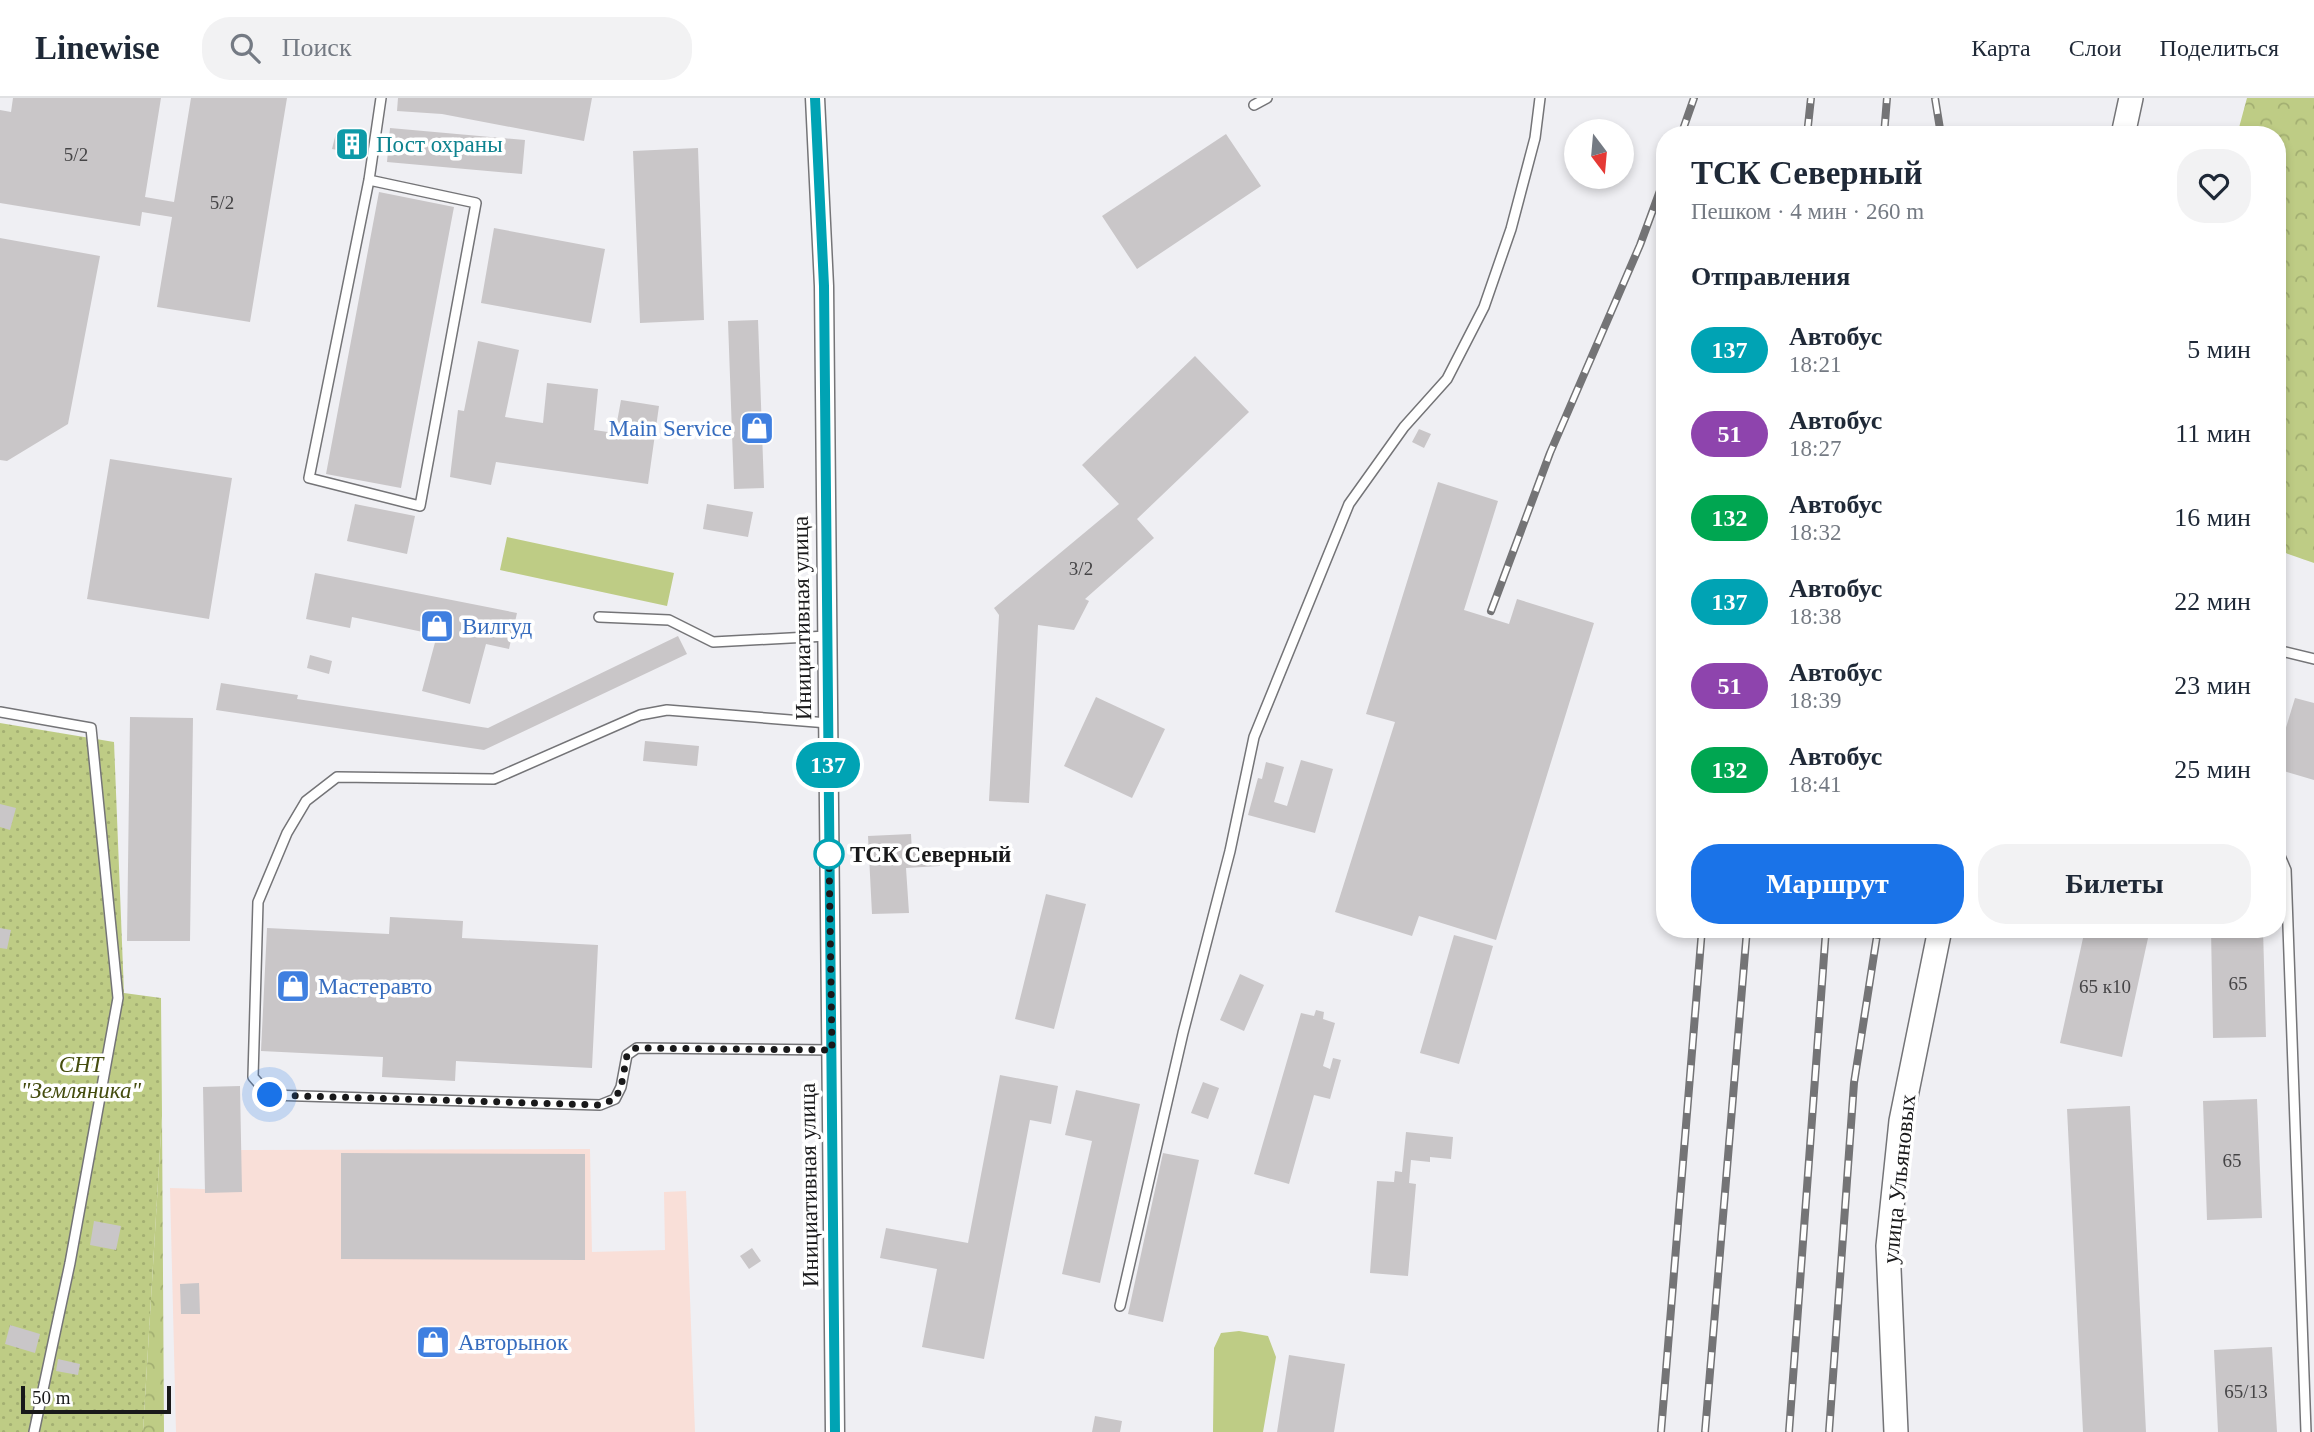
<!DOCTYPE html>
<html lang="ru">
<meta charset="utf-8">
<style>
:root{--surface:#fff;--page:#f2f2f3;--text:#1f2937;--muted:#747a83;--line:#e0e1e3;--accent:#1a73e8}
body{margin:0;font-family:Georgia,serif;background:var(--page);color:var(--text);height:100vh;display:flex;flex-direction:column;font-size:26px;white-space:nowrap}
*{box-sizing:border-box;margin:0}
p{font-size:23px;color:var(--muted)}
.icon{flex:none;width:38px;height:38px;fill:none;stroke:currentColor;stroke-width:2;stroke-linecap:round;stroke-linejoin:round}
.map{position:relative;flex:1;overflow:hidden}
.sheet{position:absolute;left:1656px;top:28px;width:630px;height:812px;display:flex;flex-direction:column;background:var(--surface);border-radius:28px;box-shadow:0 4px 10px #0003}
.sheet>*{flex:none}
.badge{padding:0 14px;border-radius:23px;font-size:24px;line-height:46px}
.needle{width:46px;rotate:164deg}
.controls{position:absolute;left:1564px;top:21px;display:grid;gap:14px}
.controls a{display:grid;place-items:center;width:70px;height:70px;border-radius:50%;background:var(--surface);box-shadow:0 4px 10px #0003;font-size:35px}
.scale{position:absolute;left:21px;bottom:18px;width:150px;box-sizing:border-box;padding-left:7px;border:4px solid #19191a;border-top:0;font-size:19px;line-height:24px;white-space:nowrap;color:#19191a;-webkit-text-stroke:5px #fff;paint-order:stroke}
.you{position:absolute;width:35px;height:35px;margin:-18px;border:5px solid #fff;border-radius:50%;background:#1a73e8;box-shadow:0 0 0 10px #1a73e833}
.map>.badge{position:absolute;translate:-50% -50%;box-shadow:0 0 0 4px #fff}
h2{padding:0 35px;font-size:26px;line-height:63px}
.round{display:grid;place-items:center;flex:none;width:74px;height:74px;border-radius:28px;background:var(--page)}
.summary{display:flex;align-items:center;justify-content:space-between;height:119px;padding:0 35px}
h1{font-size:33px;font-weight:600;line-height:52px}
.primary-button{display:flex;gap:14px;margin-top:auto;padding:14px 35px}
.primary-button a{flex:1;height:80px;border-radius:28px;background:var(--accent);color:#fff;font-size:28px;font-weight:600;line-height:80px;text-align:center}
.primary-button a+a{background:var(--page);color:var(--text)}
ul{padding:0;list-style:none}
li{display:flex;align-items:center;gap:21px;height:84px;padding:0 35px}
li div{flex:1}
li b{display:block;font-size:26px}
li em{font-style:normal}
li .badge{min-width:77px;font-weight:700;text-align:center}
header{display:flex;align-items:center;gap:42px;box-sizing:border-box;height:98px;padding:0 35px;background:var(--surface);border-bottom:2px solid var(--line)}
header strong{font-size:33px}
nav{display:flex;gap:38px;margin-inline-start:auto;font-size:24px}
.search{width:490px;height:63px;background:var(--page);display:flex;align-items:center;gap:18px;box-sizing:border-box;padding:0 24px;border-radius:28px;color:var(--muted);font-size:26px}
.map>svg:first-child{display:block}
.commercial{fill:#f9dfd8}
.green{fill:#becc85}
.forest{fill:url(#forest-crowns)}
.garden{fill:url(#garden-dots)}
.building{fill:#c9c6c8}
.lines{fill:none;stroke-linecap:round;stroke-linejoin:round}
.service-casing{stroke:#747477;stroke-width:12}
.minor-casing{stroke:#747477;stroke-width:21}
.tertiary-casing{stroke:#747477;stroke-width:26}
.service{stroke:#fff;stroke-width:9}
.minor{stroke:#fff;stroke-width:18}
.tertiary{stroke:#fff;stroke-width:23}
.rail-casing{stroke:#747476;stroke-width:8}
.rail{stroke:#fff;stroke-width:5;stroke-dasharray:16;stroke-linecap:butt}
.line-casing{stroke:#fff;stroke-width:16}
.line{stroke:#00a3b4;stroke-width:10}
.walk{stroke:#19191a;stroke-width:7;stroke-dasharray:0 12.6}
.stop-dot{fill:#fff;stroke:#00a3b4;stroke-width:3.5}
.labels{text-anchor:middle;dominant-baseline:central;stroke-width:7;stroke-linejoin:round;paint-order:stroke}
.number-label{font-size:19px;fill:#454446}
.culture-label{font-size:23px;fill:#0d838f;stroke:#fff;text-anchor:start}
.shop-label{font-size:23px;fill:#366cbe;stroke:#fff;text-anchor:start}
.street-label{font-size:23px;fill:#19191a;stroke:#fff}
.stop-label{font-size:23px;font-weight:bold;fill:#19191a;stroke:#fff;text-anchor:start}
.park-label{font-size:23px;font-style:italic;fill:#454d0f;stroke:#fff}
</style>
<header>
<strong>Linewise</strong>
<div class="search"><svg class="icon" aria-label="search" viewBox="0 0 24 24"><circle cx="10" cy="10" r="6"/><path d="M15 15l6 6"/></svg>Поиск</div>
<nav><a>Карта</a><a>Слои</a><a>Поделиться</a></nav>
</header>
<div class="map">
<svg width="2314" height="1334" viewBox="0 0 2314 1334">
<defs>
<pattern id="forest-crowns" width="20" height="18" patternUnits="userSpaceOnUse" patternTransform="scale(1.75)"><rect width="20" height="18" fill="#becc85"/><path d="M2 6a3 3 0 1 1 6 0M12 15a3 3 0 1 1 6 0" fill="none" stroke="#a3af72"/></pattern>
<pattern id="garden-dots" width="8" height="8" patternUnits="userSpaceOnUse" patternTransform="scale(1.75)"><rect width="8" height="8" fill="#becc85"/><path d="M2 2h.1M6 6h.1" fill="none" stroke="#a3af72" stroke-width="1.8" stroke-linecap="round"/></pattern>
</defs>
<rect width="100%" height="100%" fill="#efeff3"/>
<path class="commercial" d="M590,1051L592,1154L665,1152L664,1094L686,1093L695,1334H176L170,1090L235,1092V1052Z"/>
<path class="green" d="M507,439L674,475L667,508L500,472Z
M1239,1233L1268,1238L1276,1259L1263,1334H1213L1214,1250L1221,1235Z"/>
<path class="forest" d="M2247,0H2314V465L2277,452V37H2237Z
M162,1018L164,1334H143Z"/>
<path class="garden" d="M0,625L114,644L124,895L161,900L162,1018L143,1334H0Z"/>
<path class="building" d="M13,0H161L145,99L174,104L191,0H287L250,224L157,209L172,119L142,114L140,128L0,105V12L11,14Z
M398,0H592L584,43L442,16L397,13Z
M390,30L525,42L522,76L387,64Z
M336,35L372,42L369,58L332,51Z
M1226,36L1261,88L1137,171L1102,118Z
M698,50L704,222L640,225L633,53Z
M379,94L454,109L401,390L326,376Z
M494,130L605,151L591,225L481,205Z
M0,140L100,158L68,326L7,363L0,362Z
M758,222L764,390L734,391L728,223Z
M478,243L519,252L505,319L543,325L547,285L598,291L594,332L615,335L621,302L659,308L648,386L496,364L491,387L450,379L458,312L464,313Z
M1195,258L1249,314L1137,421L1154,440L1085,501L1089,503L1074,532L1038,527L1029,705L989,703L999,517L994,510L1119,406L1082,367Z
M1419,331L1431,336L1424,350L1412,344Z
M110,361L232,380L209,521L87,501Z
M1438,384L1498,403L1464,512L1509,526L1517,501L1594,525L1496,842L1419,818L1412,838L1335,814L1395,624L1366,616Z
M355,406L415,418L407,456L347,443Z
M707,406L753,414L748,439L703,431Z
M315,475L517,515L509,551L486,546L470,606L422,593L437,537L352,519L350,530L306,521Z
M678,538L687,556L484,652L216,612L221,585L298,597L297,601L488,630Z
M310,557L332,563L329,576L307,570Z
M1096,599L1165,631L1132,700L1064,668Z
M2295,600L2314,605V682L2277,671V659Z
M130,619L193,620L190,843H127Z
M645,643L699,648L697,668L643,663Z
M1301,662L1333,671L1315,735L1248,717L1258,680L1262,681L1266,664L1284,669L1274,704L1287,708Z
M0,706L16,710L10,732L0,729Z
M911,736L912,754L939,753L940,768L906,770L909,815L872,816L868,738Z
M1046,796L1086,806L1054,931L1015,921Z
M390,819L463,823L462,840L598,847L592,970L456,963L455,983L382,979L383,959L261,953L267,830L389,836Z
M0,830L11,832L7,851L0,850Z
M2085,831H2150L2122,959L2060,945Z
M2211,831H2263L2266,939L2213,940Z
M1454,837L1493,848L1459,966L1420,955Z
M1240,876L1264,887L1244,933L1220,922Z
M1316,912L1324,914L1323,921L1335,925L1323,968L1330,971L1333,960L1341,962L1330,1001L1314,997L1289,1086L1254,1076L1301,915L1314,918Z
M1000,977L1058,988L1051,1026L1030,1022L984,1261L922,1249L937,1171L880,1160L886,1130L968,1145Z
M1203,984L1219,990L1208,1021L1191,1015Z
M240,988L242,1094L205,1095L203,989Z
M1076,992L1140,1006L1100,1185L1062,1176L1092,1043L1065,1037Z
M2257,1001L2262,1120L2207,1122L2203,1003Z
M2130,1008L2146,1334H2083L2067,1011Z
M1406,1034L1453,1039L1451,1061L1430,1059V1064L1411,1062L1409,1085L1416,1086L1408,1178L1370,1175L1377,1083L1394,1084L1395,1073L1402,1074Z
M341,1055L585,1056V1162L341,1161Z
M1163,1055L1199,1062L1163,1224L1128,1216Z
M94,1123L121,1128L116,1152L90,1147Z
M752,1150L761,1163L749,1171L740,1158Z
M199,1185L200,1216H181L180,1186Z
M10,1227L40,1236L35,1255L5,1246Z
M2272,1249L2277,1334H2218L2214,1252Z
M1289,1257L1345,1266L1334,1334H1277Z
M58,1261L80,1266L78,1277L56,1273Z
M1095,1318L1122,1323L1120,1334H1092Z"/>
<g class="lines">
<g class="service-casing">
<path id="service" d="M1254,7L1267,0
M369,82L476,105L420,408L309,380L369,82L381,0
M599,519L669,522L713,544L827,538
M2277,552L2314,561
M0,614L91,630L118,900L70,1165L34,1334
M828,625L667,612L640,617L494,681L337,679L306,703L287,735L258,804L253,979L269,997L600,1007L615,1001L621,989L627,957L637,950L832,952
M2277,751L2286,772L2306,1334
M1120,1208L1183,935L1230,753L1254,639L1349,406L1404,329L1447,281L1484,209L1511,131L1535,40L1540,0"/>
</g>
<g class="minor-casing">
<path id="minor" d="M815,0L824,188L835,1334"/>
</g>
<g class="tertiary-casing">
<path id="tertiary" d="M2123,37L2131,0
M1896,1334L1888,1148L1901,1023L1940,831"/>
</g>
<use href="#service" class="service"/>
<use href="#minor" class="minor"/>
<use href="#tertiary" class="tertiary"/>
<g class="rail-casing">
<path id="rail" d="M1935,0L1941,37
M1681,37L1694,0
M1807,37L1811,0
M1884,37L1887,0
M1491,513L1550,355L1640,147L1664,82
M1661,1334L1702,831
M1705,1334L1747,831
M1789,1334L1826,831
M1829,1334L1854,985L1878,831"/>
</g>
<use href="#rail" class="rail"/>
</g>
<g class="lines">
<g class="line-casing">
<path id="line" d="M815,0L824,188L835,1334"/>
</g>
<use href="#line" class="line"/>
<path class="walk" d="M270,997L600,1007L615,1001L621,989L627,957L636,950L832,952L829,756"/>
</g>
<defs>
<g id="building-square" transform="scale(1.75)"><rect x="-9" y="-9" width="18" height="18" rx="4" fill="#0f9aa8" stroke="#fff"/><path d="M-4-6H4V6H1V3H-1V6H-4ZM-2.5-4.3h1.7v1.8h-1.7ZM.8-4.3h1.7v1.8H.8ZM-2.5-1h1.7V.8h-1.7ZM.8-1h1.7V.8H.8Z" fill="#fff"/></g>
<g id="shop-square" transform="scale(1.75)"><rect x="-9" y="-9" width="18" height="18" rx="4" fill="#3f7fe0" stroke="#fff"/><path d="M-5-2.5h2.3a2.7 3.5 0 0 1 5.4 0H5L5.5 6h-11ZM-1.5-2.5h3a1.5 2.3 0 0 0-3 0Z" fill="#fff"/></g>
</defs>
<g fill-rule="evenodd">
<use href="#building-square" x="352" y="46"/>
<use href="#shop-square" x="757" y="330"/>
<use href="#shop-square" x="437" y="528"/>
<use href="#shop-square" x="293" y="888"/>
<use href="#shop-square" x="433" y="1244"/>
</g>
<circle class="stop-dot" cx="829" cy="756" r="14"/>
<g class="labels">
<g class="number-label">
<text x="76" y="56">5/2</text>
<text x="222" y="104">5/2</text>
<text x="1081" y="470">3/2</text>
<text x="2238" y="885">65</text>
<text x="2105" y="888">65 к10</text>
<text x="2232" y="1062">65</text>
<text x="2246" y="1293">65/13</text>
</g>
<g class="culture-label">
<text x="376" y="46">Пост охраны</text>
</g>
<g class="shop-label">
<text x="732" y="330" text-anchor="end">Main Service</text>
<text x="462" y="528">Вилгуд</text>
<text x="318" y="888">Мастеравто</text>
<text x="458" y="1244">Авторынок</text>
</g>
<g class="street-label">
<text transform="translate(802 520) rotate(-91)">Инициативная улица</text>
<text transform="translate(1899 1081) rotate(-84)">улица Ульяновых</text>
<text transform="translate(809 1087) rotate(-91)">Инициативная улица</text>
</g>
<g class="stop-label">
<text x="850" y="756">ТСК Северный</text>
</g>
<g class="park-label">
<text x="81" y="966">СНТ<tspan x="81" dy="26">"Земляника"</tspan></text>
</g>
</g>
</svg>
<div class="controls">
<a><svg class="needle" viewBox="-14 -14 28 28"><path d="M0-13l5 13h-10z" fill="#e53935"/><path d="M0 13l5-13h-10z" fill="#747a83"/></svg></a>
</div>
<div class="scale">50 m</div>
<div class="you" style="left:270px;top:997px"></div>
<b class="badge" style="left:828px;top:667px;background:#00a3b4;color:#fff">137</b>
<section class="sheet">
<div class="summary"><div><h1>ТСК Северный</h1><p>Пешком · 4 мин · 260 m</p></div><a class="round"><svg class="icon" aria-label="heart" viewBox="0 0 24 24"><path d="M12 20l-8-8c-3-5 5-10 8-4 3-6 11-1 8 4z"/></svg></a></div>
<h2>Отправления</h2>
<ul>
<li><span class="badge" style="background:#00a3b4;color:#fff">137</span><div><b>Автобус</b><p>18:21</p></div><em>5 мин</em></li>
<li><span class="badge" style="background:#8e44ad;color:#fff">51</span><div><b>Автобус</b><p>18:27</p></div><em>11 мин</em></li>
<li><span class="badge" style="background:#00a651;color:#fff">132</span><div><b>Автобус</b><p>18:32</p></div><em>16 мин</em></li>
<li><span class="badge" style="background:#00a3b4;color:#fff">137</span><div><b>Автобус</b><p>18:38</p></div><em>22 мин</em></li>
<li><span class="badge" style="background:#8e44ad;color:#fff">51</span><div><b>Автобус</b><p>18:39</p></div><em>23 мин</em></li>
<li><span class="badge" style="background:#00a651;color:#fff">132</span><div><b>Автобус</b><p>18:41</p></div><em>25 мин</em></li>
</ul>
<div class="primary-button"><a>Маршрут</a><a>Билеты</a></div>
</section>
</div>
